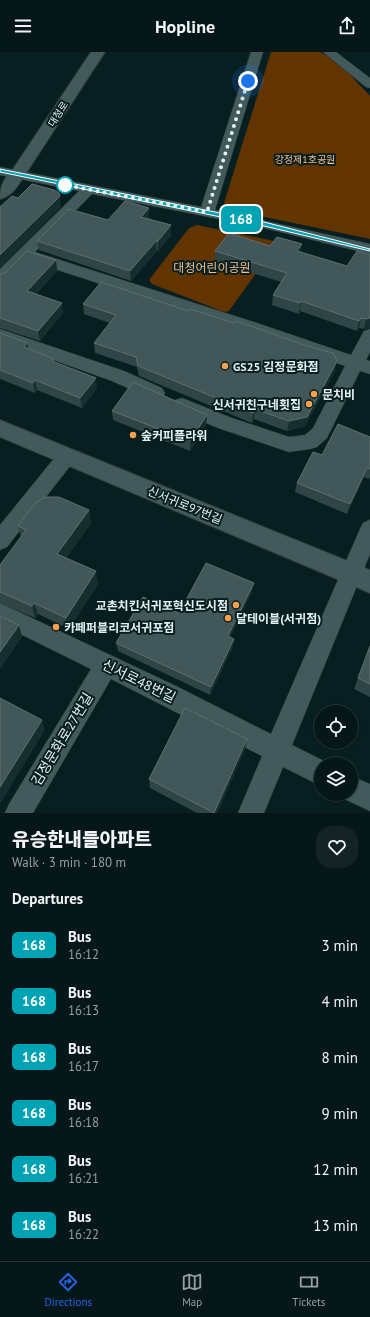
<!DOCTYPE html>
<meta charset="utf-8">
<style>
:root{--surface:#061719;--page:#142426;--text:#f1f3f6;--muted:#989fa2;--line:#273638;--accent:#2563eb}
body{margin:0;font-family:"PT Sans","Noto Sans KR",sans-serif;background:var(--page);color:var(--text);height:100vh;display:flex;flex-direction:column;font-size:15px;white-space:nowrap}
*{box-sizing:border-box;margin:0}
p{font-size:13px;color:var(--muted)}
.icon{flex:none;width:22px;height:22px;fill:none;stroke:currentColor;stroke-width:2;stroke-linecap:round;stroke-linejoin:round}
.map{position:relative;height:761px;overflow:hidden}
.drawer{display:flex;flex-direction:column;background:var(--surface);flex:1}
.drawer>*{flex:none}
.badge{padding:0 8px;border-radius:6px;font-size:14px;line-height:26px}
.buttons{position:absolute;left:314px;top:653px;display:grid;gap:8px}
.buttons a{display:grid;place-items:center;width:44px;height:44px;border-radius:50%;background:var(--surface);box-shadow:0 1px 3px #0004,0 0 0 1px var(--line);font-size:20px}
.you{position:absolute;width:20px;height:20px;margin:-10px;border:3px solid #fff;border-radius:50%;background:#1a73e8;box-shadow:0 0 0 6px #1a73e833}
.map>.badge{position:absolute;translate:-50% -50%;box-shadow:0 0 0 2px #fff}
h2{padding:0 12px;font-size:15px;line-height:36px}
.round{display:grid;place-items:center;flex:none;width:42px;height:42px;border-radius:16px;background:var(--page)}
.headline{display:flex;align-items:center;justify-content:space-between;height:68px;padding:0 12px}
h1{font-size:19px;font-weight:800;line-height:30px}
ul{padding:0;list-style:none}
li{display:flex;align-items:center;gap:12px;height:56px;padding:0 12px}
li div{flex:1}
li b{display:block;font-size:15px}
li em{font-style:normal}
li .badge{min-width:44px;font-weight:700;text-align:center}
header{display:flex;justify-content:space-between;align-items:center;height:52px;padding:0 12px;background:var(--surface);font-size:18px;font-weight:800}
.tab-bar{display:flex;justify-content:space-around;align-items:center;height:56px;border-top:1px solid var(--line);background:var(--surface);font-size:11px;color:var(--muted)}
.tab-bar a{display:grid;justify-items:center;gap:2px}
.tab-bar .active{color:var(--accent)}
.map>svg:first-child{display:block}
.green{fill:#613400}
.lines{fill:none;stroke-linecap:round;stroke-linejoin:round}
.minor-casing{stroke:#2e3739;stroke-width:1}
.tertiary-casing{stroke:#2e3739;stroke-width:2}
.secondary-casing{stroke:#2e3739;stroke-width:2}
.minor{fill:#425a5c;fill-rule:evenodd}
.tertiary{fill:#425a5c;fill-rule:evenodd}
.secondary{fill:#425a5c;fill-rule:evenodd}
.wall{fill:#2f4547}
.shaded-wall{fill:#172e30}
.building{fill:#425759;stroke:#5c7071}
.line{fill:#00a3b4;stroke:#fff}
.walk{stroke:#e4f1f2;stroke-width:4;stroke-dasharray:0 7.2}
.stop-dot{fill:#fff;stroke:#00a3b4;stroke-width:2}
.poi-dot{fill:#f8a04b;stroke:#081f21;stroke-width:1.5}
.labels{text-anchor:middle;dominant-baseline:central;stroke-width:4;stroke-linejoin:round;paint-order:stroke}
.far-street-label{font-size:10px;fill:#e4f1f2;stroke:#081f21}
.far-park-label{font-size:10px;fill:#f9bd89;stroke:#081f21}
.park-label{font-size:12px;fill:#f9bd89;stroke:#081f21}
.poi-label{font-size:12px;font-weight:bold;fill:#e4f1f2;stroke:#081f21;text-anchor:start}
.street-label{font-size:12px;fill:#e4f1f2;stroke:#081f21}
.near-street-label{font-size:14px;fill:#e4f1f2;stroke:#081f21}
</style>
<header><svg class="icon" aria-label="menu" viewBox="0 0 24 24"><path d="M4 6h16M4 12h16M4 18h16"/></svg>Hopline<svg class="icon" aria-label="share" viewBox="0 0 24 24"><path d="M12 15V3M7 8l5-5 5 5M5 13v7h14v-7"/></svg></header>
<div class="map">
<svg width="370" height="761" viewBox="0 0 370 761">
<rect width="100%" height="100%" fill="#081f21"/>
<path class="green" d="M271,0H320L337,9L370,44V187L236,159L224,151Z
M197,173L274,189L277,192L229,259L224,260L152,232L149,228L189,176Z"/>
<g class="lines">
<g class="minor-casing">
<path id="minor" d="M251,0H263L215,158L370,192V202L260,175L92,142L35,200L257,271L351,303L364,279L370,277V300L366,308L370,309V322L360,319L327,386L317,395L310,397L289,400L218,376L175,358L173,353L175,348L182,346L232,366L289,385L305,383L313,376L345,314L245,279L27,208L6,230L0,231V217L79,139L0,123V115L201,155Z
M323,0H336L370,26V36L366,35Z
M0,277L124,319L162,336L165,341L162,346L156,348L150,346L112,329L0,289Z
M67,396L74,399L77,404L74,409L7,495L0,498V473L60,399Z
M370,468V502L292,693L330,712H321V734L283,715L264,761H238L262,704L111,627L33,761H5L9,752L91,617L0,572V551L176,634L271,682L360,477L363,471Z
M351,724L370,732V759L342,746L340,742H351Z"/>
</g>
<g class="tertiary-casing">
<path id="tertiary" d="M17,118L23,120L25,123C18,133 13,144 0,147C0,135 4,121 17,118Z
M0,368L370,518V541L0,385Z"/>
</g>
<g class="secondary-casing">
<path id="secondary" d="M91,0H105L23,126L17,128L11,126L9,123Z"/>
</g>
<use href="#minor" class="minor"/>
<use href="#tertiary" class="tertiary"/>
<use href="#secondary" class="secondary"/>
</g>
<path class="wall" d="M149,156V166L148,167L171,173V183L158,199H157L131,229L39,198L37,189Z
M270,194L301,200L347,214L370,203V276L364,277L359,276L357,279L300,259L299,262L272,253L273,243L281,230L215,209V199Z
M57,219L36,242L63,261L40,289L0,276V222Z
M83,252L335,319L305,374L287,379L254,367L252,371L139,324L137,315L95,301L94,291L110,271L84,262Z
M0,281L29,297L54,307V310L97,336L82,356L37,338L35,341L0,327Z
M112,359L207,363L206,372L190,399L113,368Z
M370,385V425L369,427L364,425L347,462L295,440L297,431L322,403Z
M89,458L91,471L66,506L98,532L69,577L38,562L35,566L0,551V513L21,485L18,474Z
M252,540L230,585L233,595L210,643L118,599L116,591Z
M370,594V645L354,637Z
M245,697L217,761H197L150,736L149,727Z"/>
<path class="shaded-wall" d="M59,141L61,155L0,216V203Z
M149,156V166L142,174L141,165Z
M171,173V183L158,199V189Z
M156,189L157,199L131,229L130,219Z
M302,192L301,203L297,199Z
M56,208L57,219L29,249L27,239Z
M301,249L300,259L299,262L300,251Z
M62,251L63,261L40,289L38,279Z
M361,266L359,276L357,279L359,269Z
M370,266V276L364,277L366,267Z
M27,291L29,301L24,295Z
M337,309L335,319L305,374L287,379L289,369Z
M96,326L97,336L82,356L80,346Z
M35,328L37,338L35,341L33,331Z
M255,357L254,367L252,371L253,361Z
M207,363L206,372L190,399V389Z
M367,416L364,425L347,462L350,452Z
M89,458L91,471L60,514L57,502Z
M96,519L98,532L69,577L66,566Z
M254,531L252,540L227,592L228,584Z
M34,551L38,562L35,566L32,554Z
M19,573L22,585L0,618V600Z
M234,587L233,595L210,643L211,635Z
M42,668L45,678L0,752V735Z
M247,687L245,697L217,761H214Z"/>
<path class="building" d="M32,132L54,138L59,141L60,144L0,203V155L12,144L18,146Z
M125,149L149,156L141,165L171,173L158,189H156L130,219L37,189L69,157L108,168Z
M229,181L270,194L277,185L302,192L297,199L347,214L357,199L370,203V266L366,267L361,266L359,269L301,249L300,251L273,243L287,221L215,199Z
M27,199L56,208L27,239L62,251L38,279L0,266V222L5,221Z
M101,230L188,259L190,257L234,271L236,269L307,294L333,301L337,309L307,365L289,369L255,357L253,361L138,314L136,305L94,291L116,263L83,252Z
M0,281L27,291L24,295L54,307L52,309L96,326L80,346L35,328L33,331L0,318Z
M133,330L207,363L190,389L112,359Z
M338,372L370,385V417L367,416L350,452L297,431L313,400L322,403Z
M46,445H59L89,458L57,502L96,519L66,566L34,551L32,554L0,540V513L26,478L18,474L36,450Z
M206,511L254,531L228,584L234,587L211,635L116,591L143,545L179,561Z
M0,564L19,573L0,600Z
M370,594V632L358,626Z
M0,646L42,668L0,735Z
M185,656L247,687L214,761L149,727Z"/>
<path class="line" d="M0,117L260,169L370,197V199L260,173L0,120Z"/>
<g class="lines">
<path class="walk" d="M65,133L60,132L207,160L248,29"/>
</g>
<circle class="stop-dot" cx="65" cy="133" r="8"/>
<g class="poi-dot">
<circle cx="225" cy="314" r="4"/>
<circle cx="314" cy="342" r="4"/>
<circle cx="309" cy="352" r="4"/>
<circle cx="133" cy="383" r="4"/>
<circle cx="236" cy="553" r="4"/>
<circle cx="228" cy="566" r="4"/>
<circle cx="56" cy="575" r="4"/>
</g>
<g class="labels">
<g class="far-street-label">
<text transform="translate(58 62) rotate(-57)">대청로</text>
</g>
<g class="far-park-label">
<text x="305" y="107">강정제1호공원</text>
</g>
<g class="park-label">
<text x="212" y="215">대청어린이공원</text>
</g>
<g class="poi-label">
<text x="233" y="314">GS25 김정문화점</text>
<text x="322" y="342">문치비</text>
<text x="301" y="352" text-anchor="end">신서귀친구네횟집</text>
<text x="141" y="383">숲커피플라워</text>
<text x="228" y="553" text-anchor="end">교촌치킨서귀포혁신도시점</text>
<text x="236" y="566">달테이블(서귀점)</text>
<text x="64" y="575">카페퍼블리코서귀포점</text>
</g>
<g class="street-label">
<text transform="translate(185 453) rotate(22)">신서귀로97번길</text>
</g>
<g class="near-street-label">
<text transform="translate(139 629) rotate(26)">신서로48번길</text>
<text transform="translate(62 687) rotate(-59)">김정문화로27번길</text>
</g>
</g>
</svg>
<div class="buttons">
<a><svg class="icon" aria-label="locate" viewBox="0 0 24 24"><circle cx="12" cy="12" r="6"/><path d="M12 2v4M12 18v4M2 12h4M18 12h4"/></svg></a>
<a><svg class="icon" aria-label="layers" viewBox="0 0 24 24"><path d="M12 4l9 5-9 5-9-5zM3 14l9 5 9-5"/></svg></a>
</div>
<div class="you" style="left:248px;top:29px"></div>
<b class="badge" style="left:241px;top:167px;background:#00a3b4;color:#fff">168</b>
</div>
<section class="drawer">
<div class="headline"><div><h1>유승한내들아파트</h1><p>Walk · 3 min · 180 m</p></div><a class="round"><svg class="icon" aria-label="heart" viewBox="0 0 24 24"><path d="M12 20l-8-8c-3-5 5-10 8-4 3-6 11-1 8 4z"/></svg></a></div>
<h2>Departures</h2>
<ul>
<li><span class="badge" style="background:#00a3b4;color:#fff">168</span><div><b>Bus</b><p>16:12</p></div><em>3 min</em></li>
<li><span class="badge" style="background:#00a3b4;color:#fff">168</span><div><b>Bus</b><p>16:13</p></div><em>4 min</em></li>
<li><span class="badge" style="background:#00a3b4;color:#fff">168</span><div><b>Bus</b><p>16:17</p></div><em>8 min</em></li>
<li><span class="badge" style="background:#00a3b4;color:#fff">168</span><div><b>Bus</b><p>16:18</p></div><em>9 min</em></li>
<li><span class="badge" style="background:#00a3b4;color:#fff">168</span><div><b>Bus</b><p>16:21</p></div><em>12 min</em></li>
<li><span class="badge" style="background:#00a3b4;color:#fff">168</span><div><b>Bus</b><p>16:22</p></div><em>13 min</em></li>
</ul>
</section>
<nav class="tab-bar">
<a class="active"><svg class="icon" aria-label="directions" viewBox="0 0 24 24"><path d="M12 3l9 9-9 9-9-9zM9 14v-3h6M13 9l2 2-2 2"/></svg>Directions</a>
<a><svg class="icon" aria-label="map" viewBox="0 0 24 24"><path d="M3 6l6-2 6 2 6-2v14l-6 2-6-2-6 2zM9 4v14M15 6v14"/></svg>Map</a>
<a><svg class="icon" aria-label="tickets" viewBox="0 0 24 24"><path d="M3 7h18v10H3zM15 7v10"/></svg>Tickets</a>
</nav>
